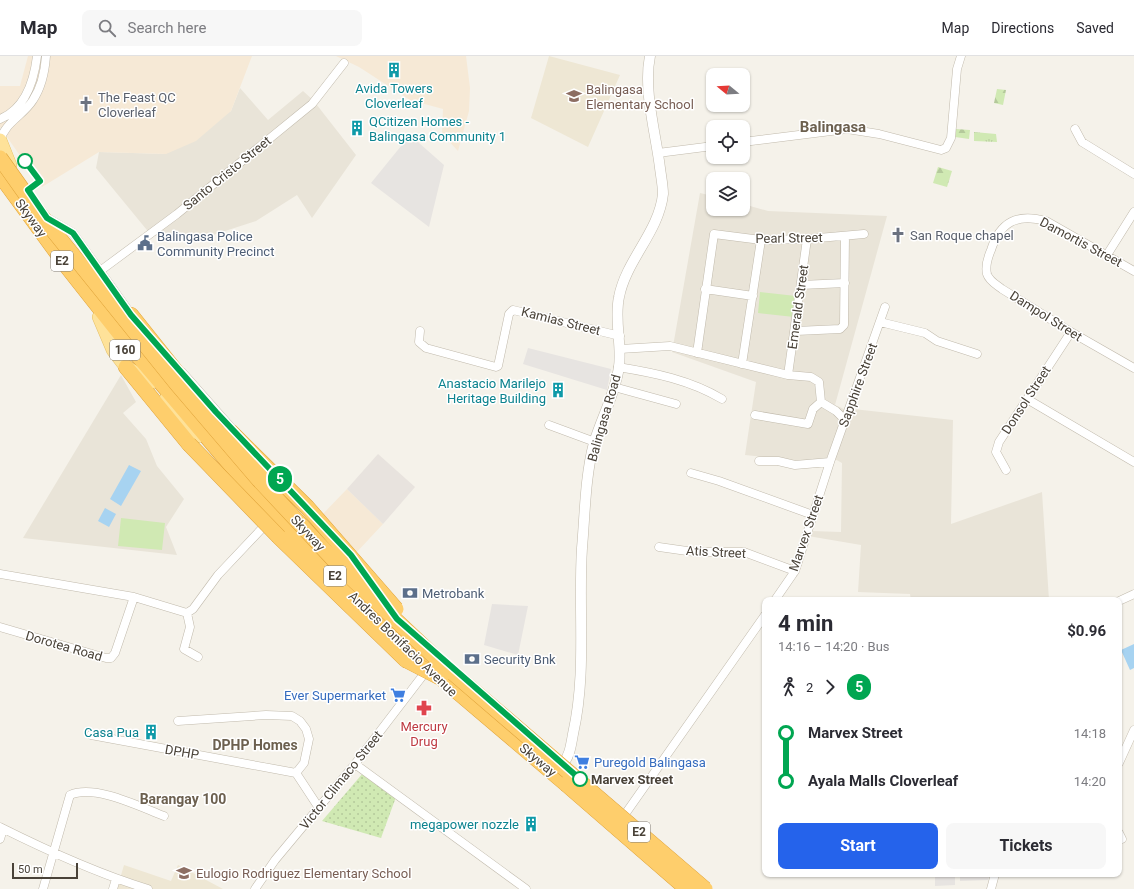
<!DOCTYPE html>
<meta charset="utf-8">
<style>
:root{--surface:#fff;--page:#f7f7f7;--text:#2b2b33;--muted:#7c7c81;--line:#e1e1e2;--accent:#2563eb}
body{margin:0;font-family:Roboto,sans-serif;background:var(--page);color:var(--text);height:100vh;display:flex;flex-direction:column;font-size:15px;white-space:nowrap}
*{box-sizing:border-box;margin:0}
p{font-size:13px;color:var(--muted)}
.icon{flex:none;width:22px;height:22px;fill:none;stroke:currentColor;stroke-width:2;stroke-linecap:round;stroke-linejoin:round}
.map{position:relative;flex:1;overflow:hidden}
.side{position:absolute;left:762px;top:541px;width:360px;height:280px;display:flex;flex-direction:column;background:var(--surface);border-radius:8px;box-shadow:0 1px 3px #0004}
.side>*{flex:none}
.badge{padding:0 8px;border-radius:13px;font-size:14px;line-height:26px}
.needle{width:26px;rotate:288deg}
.tools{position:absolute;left:706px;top:12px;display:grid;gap:8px}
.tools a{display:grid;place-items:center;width:44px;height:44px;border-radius:8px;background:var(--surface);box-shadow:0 1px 3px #0004;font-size:20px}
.scale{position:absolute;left:12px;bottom:10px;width:66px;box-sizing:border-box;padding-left:4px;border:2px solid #494238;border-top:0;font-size:11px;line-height:14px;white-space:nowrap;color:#494238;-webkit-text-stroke:3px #fff;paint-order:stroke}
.map>.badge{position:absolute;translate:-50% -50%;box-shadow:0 0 0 2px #fff}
.legs{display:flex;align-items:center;gap:6px;height:44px;padding:0 16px;font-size:13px}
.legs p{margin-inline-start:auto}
.overview{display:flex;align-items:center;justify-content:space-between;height:68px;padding:0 16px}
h1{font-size:22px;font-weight:700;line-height:30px}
.action{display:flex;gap:8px;margin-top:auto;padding:8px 16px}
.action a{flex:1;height:46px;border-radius:8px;background:var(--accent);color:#fff;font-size:16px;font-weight:700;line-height:46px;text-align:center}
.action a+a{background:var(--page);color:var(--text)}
ul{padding:0 16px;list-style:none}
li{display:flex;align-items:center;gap:14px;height:48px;font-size:15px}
li i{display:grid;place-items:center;width:6px;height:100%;margin:0 5px;background:currentColor}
li i::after{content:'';width:10px;height:10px;margin:-5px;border:3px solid;border-radius:50%;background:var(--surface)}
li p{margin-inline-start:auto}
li:first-child i{background:linear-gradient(#0000 50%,currentColor 0)}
li:last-child i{background:linear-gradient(currentColor 50%,#0000 0)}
header{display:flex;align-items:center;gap:24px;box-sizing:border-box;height:56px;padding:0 20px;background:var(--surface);border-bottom:1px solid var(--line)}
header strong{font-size:19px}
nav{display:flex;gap:22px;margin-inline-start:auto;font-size:14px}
.search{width:280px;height:36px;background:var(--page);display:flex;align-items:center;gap:10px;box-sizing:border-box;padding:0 14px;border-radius:8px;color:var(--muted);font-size:15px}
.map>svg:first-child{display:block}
.residential{fill:#e9e4d8}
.commercial{fill:#f6e9d6}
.industrial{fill:#e8e3de}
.education{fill:#eee7d4}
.grass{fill:url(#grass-dots)}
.forest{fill:url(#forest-firs)}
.park{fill:url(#park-tufts)}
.pitch{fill:#d0e9b3}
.parking{fill:#e7e4e1}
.water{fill:#a7d3f1}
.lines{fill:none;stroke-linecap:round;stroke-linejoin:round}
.minor-casing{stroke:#c1baac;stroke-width:9}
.tertiary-casing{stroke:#c1baac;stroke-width:11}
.primary-casing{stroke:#e5c068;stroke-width:14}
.motorway-casing{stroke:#dfa33a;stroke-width:16}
.minor{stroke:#fff;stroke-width:8}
.tertiary{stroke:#fff;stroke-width:10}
.primary{stroke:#fee299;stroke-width:13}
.motorway{stroke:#fece6c;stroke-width:15}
.motorway-bridge-casing{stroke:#dfa33a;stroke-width:16;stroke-linecap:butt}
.motorway-bridge{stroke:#fece6c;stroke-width:15}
.line-1-casing{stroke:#fff;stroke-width:9}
.line-1{stroke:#00a651;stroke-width:6}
.stop-1-dot{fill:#fff;stroke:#00a651;stroke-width:2}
.labels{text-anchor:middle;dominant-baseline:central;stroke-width:3;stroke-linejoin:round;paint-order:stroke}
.shield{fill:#fff;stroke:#807b74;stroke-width:1}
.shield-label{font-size:12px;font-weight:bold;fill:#494238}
.culture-label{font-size:13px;fill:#0d838f;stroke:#fff;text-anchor:end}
.education-label{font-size:13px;fill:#785e54;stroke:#fff;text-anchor:start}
.worship-label{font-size:13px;fill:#5b616d;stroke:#fff;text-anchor:start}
.street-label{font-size:13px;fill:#494238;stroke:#fff}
.service-label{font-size:13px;fill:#4e5e75;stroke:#fff;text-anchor:start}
.shop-label{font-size:13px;fill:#366cbe;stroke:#fff;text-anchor:end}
.health-label{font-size:13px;fill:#be3a42;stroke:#fff}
.stop-label{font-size:13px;font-weight:bold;fill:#494238;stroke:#fff;text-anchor:start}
.neighbourhood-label{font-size:14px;font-weight:bold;fill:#6c604f;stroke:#fff}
.quarter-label{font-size:15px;font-weight:bold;fill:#6c604f;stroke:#fff}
</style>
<header>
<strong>Map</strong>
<div class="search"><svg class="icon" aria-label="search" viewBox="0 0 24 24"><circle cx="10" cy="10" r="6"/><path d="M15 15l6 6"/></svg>Search here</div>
<nav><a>Map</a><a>Directions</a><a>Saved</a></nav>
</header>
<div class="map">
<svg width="1134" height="833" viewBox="0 0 1134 833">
<defs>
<pattern id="grass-dots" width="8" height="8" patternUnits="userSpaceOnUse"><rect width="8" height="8" fill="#d0e9b3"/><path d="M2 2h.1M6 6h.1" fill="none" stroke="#b4c99b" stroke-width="1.8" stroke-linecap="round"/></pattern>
<pattern id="forest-firs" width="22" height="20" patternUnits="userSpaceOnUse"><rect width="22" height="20" fill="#d0e9b3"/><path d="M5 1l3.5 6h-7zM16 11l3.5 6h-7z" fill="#b4c99b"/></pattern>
<pattern id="park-tufts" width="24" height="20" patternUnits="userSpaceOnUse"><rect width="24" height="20" fill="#d0e9b3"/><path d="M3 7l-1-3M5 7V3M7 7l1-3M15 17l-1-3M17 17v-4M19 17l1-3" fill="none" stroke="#b4c99b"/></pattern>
</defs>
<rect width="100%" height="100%" fill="#f5f2ea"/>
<path class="residential" d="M240,32L268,64L303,35L313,44L356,99L312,162L297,139L256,165L191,186L151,179L96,112L99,96L165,98L231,55Z
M700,137L713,140V153H743V148L768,155L887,160L835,349L846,354L826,403L804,405L745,399L756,326L672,296Z
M121,319L136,346L123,357L146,383L157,410L184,443L166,471L177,499L23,482Z
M853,353L953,364L951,468L1042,436L1049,544H911L910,538L858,536L861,489L808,480L811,475L841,476L842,407L833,402Z"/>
<path class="commercial" d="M28,0H252L231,55L196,85L166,98L99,96L42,131L0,71V30H20Z
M336,0H466L470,32L469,55L458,95L442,78L443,53L410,44L359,11Z
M347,433L383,468L355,498L319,462Z"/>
<path class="industrial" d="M378,398L415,431L383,468L347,433Z"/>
<path class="education" d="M549,0L620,19L588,91L531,62Z
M124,809L171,825L178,809L223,833H117Z"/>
<path class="grass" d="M363,717L396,741L381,782L322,765Z"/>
<path class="forest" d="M997,33L1006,34L1003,49L994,47Z
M956,73L970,74L969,83L955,81Z
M938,111L952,115L947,131L933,127Z"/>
<path class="park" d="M974,76L996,78L997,86L974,85Z"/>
<path class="pitch" d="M760,236L796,240L794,261L758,257Z
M121,462L165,467L162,494L118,490Z"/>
<path class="parking" d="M410,79L444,109L429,171L371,127Z
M528,292L611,313L607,334L523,308Z
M492,548L528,550L518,599L484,589Z
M935,818H955V829L935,830Z
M960,818H990L988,824L960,825Z"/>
<path class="water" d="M129,409L141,415L121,450L110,443Z
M105,452L116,458L109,471L98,465Z
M1134,588V612L1130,614L1121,594Z"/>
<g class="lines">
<g class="minor-casing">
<path id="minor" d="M0,63C25,53 34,25 37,0
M1075,73L1082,86L1134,118
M0,85C5,66 23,60 33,44C41,32 45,14 46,0
M743,86L847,73L879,78L941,94L946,92L951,82L957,13L961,0
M658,97L713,90
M49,163L73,177L133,261
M1107,199L1134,156
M100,215L177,158L312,48L344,7
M1134,215L1046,165C1017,157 1000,166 991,194C988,201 985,210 987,218C989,225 997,229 1002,233L1071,276L1134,312
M801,229L845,227
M705,233L753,240
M880,266L925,277L937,285L977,298
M420,275L419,286L426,292L496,311L498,310L509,258L513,254L620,280
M796,275L840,273L844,269L845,180
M620,293L670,290L788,319L811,321L819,326L821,346L836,355L845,364
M697,297L714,178L761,184L807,183L864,178
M742,308L761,184
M618,311C655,317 690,324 722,343
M182,316L235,376
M788,319L807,183
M614,331L676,348
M1027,343L1134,406
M755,359L808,368L813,353L821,346
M549,369L595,386
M759,405H778L795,409L830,406
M1006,414L996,396L999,386L1071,276
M691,417L719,425L813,459
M659,491L694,496H744L795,515
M0,518L134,541L187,557L193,553L218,519L268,466
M775,544L795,515L830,406L885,251
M1119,545L1134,538
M187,557L190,571L184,593L198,601
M0,571L106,602H111L115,597L134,541
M178,665L266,659L292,660L300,665L306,673L309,683L304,707L296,717
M91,679L296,717L319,752
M1119,707L1134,674
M355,708L526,833
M621,764L765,559
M0,771C48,795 96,817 148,833
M1119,777L1122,783
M0,783L3,773
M43,833L70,739C95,728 140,751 164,760
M113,833L116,823
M255,833L275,804L355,708L427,614
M991,833L995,818"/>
</g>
<g class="tertiary-casing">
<path id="tertiary" d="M563,708C570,699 571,689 573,678C587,616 578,554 582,492C585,458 585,421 594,387C602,361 615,338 619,311C622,288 614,264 619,241C626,204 659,176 663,138C663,130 661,120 660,112C656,78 643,34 650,0"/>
</g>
<g class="primary-casing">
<path id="primary" d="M0,84L10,109
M99,261L113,294L126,311L152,326
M166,343L198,380"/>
</g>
<g class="motorway-casing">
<path id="motorway" d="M0,119L68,212L128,288L251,433L338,522L441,622L566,728
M131,259L182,323
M126,311L189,388
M279,481L406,604"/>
</g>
<use href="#minor" class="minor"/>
<use href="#tertiary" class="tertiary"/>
<use href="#primary" class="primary"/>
<use href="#motorway" class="motorway"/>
<g class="motorway-bridge-casing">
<path id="motorway-bridge" d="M0,102L39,157L176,327L259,424L345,516L439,605L705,833
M230,375L307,451L396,553
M189,388L279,481
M406,604L441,622
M566,728L687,833"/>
</g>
<use href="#motorway-bridge" class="motorway-bridge"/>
</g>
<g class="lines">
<g class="line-1-casing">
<path id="line-1" d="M25,105L40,125L28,134L47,162L73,177L131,259L216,356L351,499L397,563L580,723"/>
</g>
<use href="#line-1" class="line-1"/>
</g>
<defs>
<g id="building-bare" transform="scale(1.2)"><path d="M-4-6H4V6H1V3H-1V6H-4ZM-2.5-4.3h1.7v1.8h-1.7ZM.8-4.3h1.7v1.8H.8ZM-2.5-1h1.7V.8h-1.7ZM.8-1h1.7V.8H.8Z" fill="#0f9aa8" stroke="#fff" stroke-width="2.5" paint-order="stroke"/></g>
<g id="school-bare" transform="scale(1.2)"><path d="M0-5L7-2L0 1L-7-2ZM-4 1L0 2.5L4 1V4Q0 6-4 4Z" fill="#8d6e63" stroke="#fff" stroke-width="2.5" paint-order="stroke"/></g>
<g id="church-bare" transform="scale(1.2)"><path d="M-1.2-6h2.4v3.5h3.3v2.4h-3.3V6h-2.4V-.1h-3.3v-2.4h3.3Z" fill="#6b7280" stroke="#fff" stroke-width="2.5" paint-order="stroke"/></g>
<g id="civic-bare" transform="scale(1.2)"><path d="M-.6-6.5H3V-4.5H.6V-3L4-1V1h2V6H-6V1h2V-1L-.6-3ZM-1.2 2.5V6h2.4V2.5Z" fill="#5c6f8a" stroke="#fff" stroke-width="2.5" paint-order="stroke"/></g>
<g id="bank-bare" transform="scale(1.2)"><path d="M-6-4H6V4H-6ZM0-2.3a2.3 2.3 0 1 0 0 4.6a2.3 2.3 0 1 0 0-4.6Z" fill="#5c6f8a" stroke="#fff" stroke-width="2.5" paint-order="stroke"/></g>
<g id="supermarket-bare" transform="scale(1.2)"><path d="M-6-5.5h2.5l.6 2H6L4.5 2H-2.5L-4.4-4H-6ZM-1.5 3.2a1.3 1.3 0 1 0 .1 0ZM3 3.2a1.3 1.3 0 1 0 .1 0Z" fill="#3f7fe0" stroke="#fff" stroke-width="2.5" paint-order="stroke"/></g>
<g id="pharmacy-bare" transform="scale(1.2)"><path d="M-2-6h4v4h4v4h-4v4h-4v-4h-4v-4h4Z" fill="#e0444e" stroke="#fff" stroke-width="2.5" paint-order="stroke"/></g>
</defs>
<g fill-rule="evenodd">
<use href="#building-bare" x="394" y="14"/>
<use href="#school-bare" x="574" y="40"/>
<use href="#church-bare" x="86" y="48"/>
<use href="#building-bare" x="357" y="72"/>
<use href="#church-bare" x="898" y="179"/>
<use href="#civic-bare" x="145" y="187"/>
<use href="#building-bare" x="558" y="334"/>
<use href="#bank-bare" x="410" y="537"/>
<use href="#bank-bare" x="472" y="603"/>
<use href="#supermarket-bare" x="398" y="639"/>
<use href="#pharmacy-bare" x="424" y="652"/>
<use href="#building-bare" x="151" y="676"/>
<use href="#supermarket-bare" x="582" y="706"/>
<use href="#building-bare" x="531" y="768"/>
<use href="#school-bare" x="184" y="817"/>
</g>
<g class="stop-1-dot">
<circle cx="25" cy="105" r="7"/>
<circle cx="580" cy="723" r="7"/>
</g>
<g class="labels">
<g class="shield">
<rect x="51" y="195" width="22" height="20" rx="3"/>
<rect x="110" y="284" width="30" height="20" rx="3"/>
<rect x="324" y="510" width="22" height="20" rx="3"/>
<rect x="628" y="766" width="22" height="20" rx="3"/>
</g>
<g class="shield-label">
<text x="62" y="205">E2</text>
<text x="125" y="294">160</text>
<text x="335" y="520">E2</text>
<text x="639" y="776">E2</text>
</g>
<g class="culture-label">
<text x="394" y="32" text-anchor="middle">Avida Towers<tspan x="394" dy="15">Cloverleaf</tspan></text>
<text x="369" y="65" text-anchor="start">QCitizen Homes -<tspan x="369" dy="15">Balingasa Community 1</tspan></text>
<text x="546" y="327">Anastacio Marilejo<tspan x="546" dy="15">Heritage Building</tspan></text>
<text x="139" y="676">Casa Pua</text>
<text x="519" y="768">megapower nozzle</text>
</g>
<g class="education-label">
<text x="586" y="33">Balingasa<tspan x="586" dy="15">Elementary School</tspan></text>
<text x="196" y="817">Eulogio Rodriguez Elementary School</text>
</g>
<g class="worship-label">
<text x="98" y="41">The Feast QC<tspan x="98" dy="15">Cloverleaf</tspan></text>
<text x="910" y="179">San Roque chapel</text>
</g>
<g class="street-label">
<text transform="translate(227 117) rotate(-39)">Santo Cristo Street</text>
<text transform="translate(31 162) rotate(54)">Skyway</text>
<text transform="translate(789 182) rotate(-1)">Pearl Street</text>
<text transform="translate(1081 186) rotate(28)">Damortis Street</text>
<text transform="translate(798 251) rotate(-82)">Emerald Street</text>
<text transform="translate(1046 260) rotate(32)">Dampol Street</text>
<text transform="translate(561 265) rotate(14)">Kamias Street</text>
<text transform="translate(858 329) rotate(-70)">Sapphire Street</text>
<text transform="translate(1026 344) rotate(-57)">Donsol Street</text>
<text transform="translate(604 362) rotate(-74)">Balingasa Road</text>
<text transform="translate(308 477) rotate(47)">Skyway</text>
<text transform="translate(806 477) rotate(-71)">Marvex Street</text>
<text transform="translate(716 496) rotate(3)">Atis Street</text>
<text transform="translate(403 588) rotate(44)">Andres Bonifacio Avenue</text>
<text transform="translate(64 590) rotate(16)">Dorotea Road</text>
<text transform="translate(182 696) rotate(10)">DPHP</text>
<text transform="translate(538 704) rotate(40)">Skyway</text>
<text transform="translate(341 724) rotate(-51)">Victor Climaco Street</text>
</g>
<g class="service-label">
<text x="157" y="180">Balingasa Police<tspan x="157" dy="15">Community Precinct</tspan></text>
<text x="422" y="537">Metrobank</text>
<text x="484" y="603">Security Bnk</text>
</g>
<g class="shop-label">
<text x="386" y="639">Ever Supermarket</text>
<text x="594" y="706" text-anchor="start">Puregold Balingasa</text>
</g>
<g class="health-label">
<text x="424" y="670">Mercury<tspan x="424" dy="15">Drug</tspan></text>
</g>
<g class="stop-label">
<text x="591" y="723">Marvex Street</text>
</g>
<g class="neighbourhood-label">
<text x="255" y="689">DPHP Homes</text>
<text x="183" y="743">Barangay 100</text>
</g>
<g class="quarter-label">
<text x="833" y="71">Balingasa</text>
</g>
</g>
</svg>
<div class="tools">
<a><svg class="needle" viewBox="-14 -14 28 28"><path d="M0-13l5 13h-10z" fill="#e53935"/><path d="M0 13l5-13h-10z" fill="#7c7c81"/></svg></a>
<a><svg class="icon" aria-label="locate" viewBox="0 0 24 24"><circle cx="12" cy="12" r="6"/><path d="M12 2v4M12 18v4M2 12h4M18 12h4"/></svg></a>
<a><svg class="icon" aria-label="layers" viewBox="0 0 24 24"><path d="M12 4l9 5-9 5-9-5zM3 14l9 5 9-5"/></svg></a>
</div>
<div class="scale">50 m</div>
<b class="badge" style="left:280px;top:423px;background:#00a651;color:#fff">5</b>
<section class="side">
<div class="overview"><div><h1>4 min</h1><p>14:16 – 14:20 · Bus</p></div><b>$0.96</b></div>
<div class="legs"><svg class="icon" aria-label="walk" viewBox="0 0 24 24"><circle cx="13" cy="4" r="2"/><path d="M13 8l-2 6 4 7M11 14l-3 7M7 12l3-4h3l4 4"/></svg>2<svg class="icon" aria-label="forward" viewBox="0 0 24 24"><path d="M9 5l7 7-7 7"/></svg><b class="badge" style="background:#00a651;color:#fff">5</b></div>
<ul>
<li><i style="color:#00a651"></i><b>Marvex Street</b><p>14:18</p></li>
<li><i style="color:#00a651"></i><b>Ayala Malls Cloverleaf</b><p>14:20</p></li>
</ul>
<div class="action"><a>Start</a><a>Tickets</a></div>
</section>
</div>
